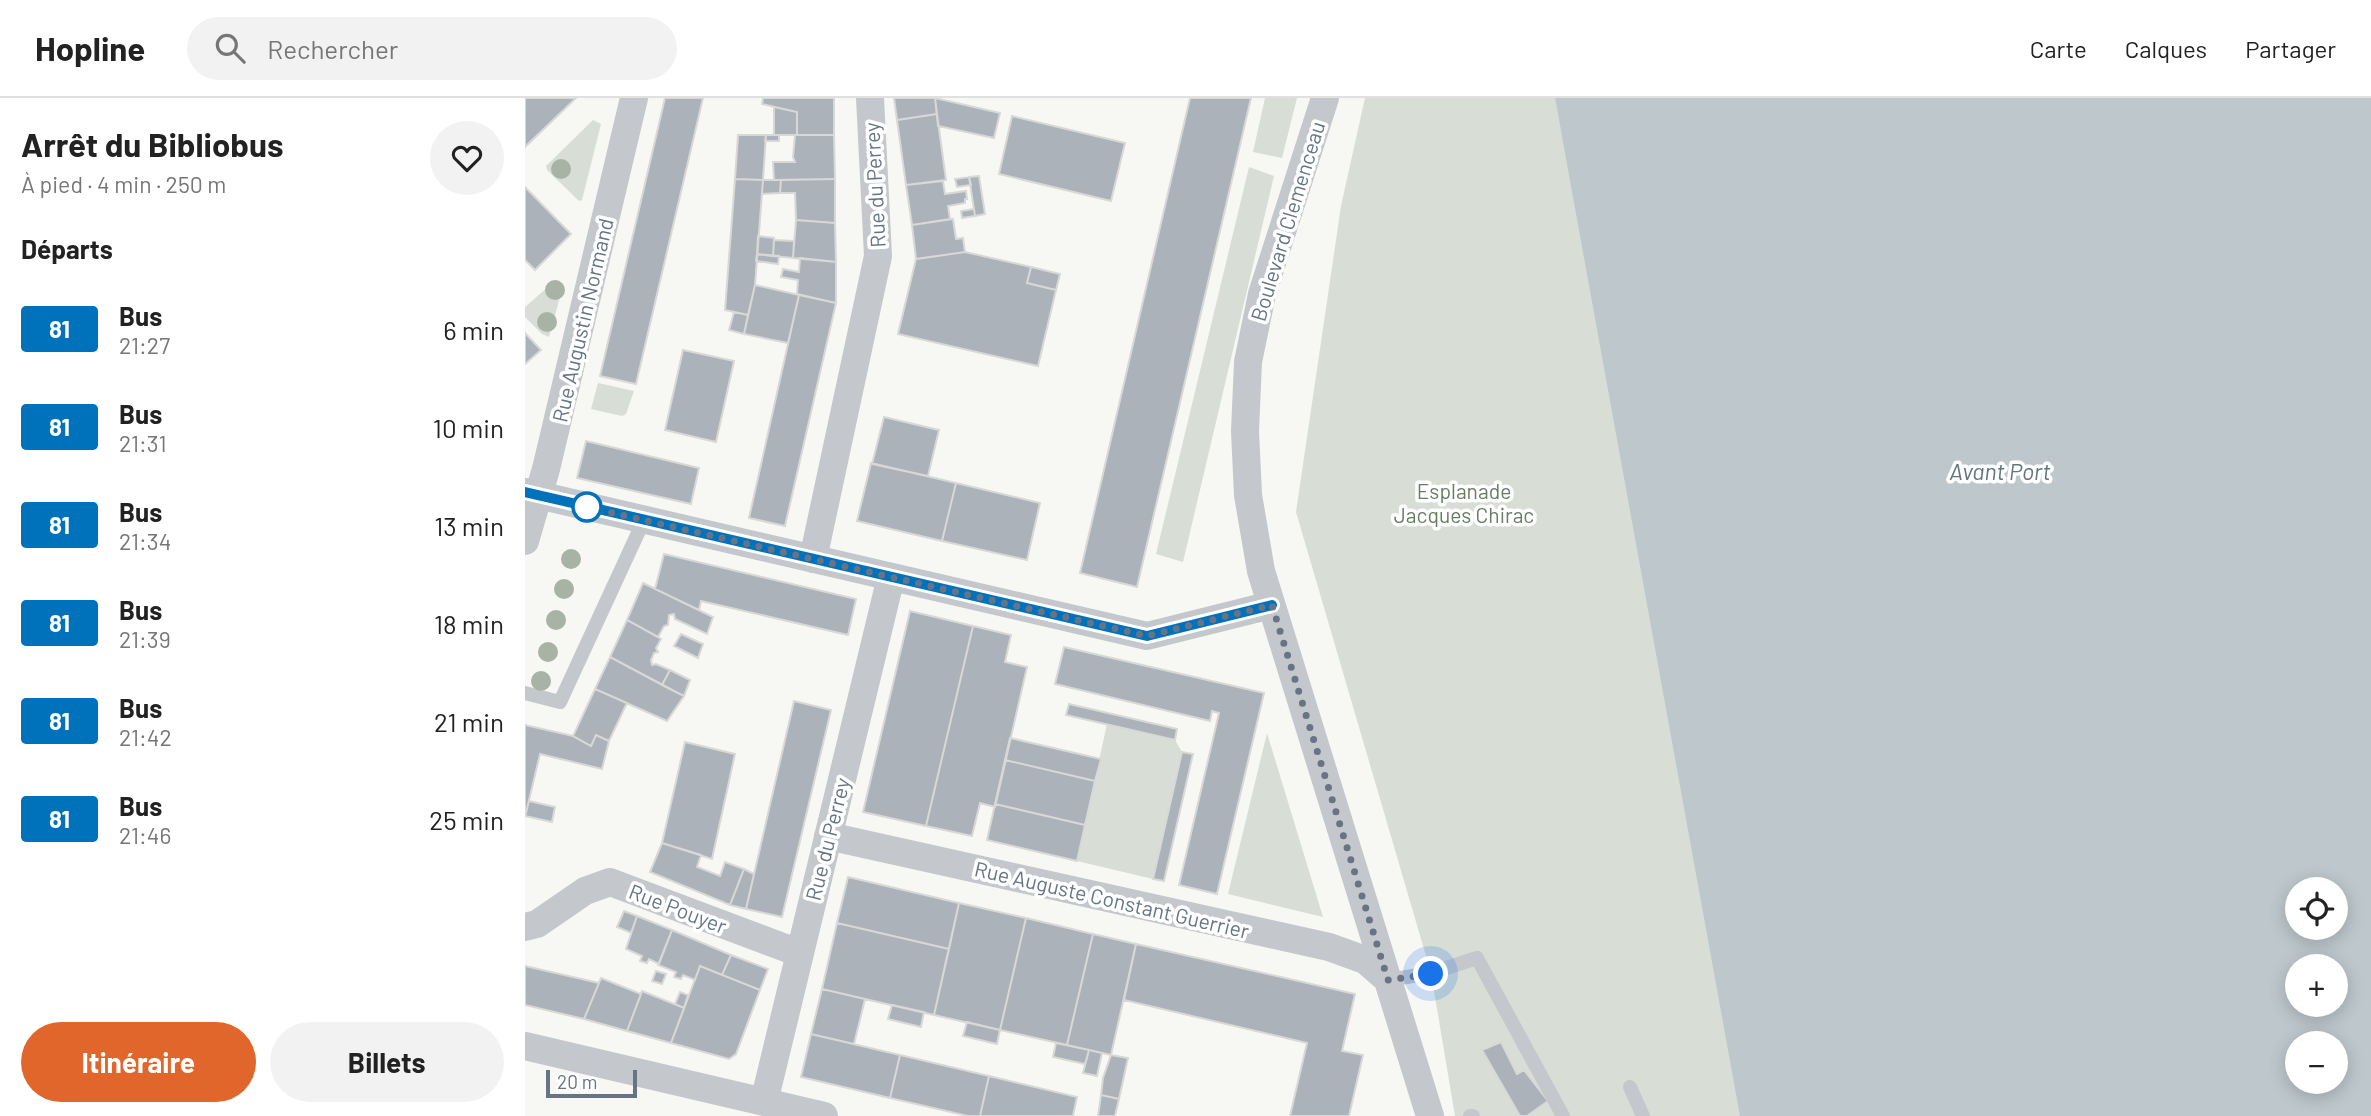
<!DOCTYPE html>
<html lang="fr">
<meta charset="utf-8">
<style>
:root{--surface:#fff;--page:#f2f2f2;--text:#222;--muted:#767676;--line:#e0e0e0;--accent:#e0662b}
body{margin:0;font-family:Barlow,sans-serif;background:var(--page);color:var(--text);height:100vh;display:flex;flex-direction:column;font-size:26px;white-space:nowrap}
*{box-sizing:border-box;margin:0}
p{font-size:23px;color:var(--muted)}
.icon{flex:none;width:38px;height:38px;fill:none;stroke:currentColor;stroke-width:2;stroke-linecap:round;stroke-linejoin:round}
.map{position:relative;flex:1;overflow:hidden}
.sheet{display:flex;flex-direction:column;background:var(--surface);width:525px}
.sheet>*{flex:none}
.badge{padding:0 14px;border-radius:5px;font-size:24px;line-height:46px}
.fabs{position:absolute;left:1760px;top:779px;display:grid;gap:14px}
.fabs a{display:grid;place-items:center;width:63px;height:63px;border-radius:50%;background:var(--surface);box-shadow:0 4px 18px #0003;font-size:35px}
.scale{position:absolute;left:21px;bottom:18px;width:91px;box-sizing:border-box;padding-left:7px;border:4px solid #667485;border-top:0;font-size:19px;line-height:24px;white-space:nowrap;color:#667485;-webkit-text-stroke:5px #fff;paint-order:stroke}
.you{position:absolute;width:35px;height:35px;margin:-18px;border:5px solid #fff;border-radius:50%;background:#1a73e8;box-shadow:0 0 0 10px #1a73e833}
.map>.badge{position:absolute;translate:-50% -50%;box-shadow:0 0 0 4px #fff}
h2{padding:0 21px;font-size:26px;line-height:63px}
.round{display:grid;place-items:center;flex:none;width:74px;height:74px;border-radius:37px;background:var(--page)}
.head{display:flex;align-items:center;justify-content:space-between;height:119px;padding:0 21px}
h1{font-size:33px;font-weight:700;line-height:52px}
.cta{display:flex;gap:14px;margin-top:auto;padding:14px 21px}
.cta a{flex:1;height:80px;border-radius:42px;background:var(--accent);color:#fff;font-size:28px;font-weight:700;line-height:80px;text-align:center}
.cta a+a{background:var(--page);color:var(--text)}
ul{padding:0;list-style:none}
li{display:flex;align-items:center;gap:21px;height:98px;padding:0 21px}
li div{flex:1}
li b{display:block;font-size:26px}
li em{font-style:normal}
li .badge{min-width:77px;font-weight:700;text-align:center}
header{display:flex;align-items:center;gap:42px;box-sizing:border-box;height:98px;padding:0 35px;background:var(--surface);border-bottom:2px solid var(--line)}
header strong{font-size:33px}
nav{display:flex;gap:38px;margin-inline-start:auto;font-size:24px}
.search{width:490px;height:63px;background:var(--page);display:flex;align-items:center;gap:18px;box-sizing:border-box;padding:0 24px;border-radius:38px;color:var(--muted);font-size:26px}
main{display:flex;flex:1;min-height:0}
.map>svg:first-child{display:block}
.green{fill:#d8ded5}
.water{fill:#bdc7cc;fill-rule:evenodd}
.building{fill:#abb2b9;stroke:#d8d9d6;stroke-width:2}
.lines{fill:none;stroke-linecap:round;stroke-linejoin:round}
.service{stroke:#c4c7cb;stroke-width:14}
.minor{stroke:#c4c7cb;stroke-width:28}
.tree{fill:#a8b3a5}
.line-casing{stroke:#fff;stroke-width:16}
.line{stroke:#0072bc;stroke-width:10}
.walk{stroke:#667485;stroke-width:7;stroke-dasharray:0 12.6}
.stop-dot{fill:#fff;stroke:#0072bc;stroke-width:3.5}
.labels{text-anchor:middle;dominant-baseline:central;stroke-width:7;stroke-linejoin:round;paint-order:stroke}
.street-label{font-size:21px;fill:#667485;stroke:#fff}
.park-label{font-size:21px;fill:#687c65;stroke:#fff}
.water-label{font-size:23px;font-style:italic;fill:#627680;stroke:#fff}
</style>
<header>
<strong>Hopline</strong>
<div class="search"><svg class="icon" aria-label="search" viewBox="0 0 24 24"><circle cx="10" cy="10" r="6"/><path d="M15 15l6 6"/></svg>Rechercher</div>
<nav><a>Carte</a><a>Calques</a><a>Partager</a></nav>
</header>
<main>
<section class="sheet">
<div class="head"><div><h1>Arrêt du Bibliobus</h1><p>À pied · 4 min · 250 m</p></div><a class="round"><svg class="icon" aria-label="heart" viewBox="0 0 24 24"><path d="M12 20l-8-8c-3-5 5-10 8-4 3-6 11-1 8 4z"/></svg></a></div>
<h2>Départs</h2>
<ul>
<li><span class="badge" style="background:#0072bc;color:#fff">81</span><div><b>Bus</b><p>21:27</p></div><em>6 min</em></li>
<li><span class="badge" style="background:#0072bc;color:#fff">81</span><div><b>Bus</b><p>21:31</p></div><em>10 min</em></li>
<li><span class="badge" style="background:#0072bc;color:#fff">81</span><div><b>Bus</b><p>21:34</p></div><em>13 min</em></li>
<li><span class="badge" style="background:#0072bc;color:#fff">81</span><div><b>Bus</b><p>21:39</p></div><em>18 min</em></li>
<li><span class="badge" style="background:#0072bc;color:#fff">81</span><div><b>Bus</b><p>21:42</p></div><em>21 min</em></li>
<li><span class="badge" style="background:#0072bc;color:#fff">81</span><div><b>Bus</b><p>21:46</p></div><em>25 min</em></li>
</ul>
<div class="cta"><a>Itinéraire</a><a>Billets</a></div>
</section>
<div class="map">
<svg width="1846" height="1018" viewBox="0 0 1846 1018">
<rect width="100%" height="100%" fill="#f7f7f4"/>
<path class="green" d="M740,0H772L757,60L728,54Z
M840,0H1030L1223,1018H930L906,875L771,414L816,108Z
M68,22L76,26L57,102L54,103L22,72L21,68Z
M724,69L749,78L658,464L631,456Z
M31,182L35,184L37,192L24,239L17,236L0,219V209Z
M73,285L109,293L101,316L97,318L66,311Z
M582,626L650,642L657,654L628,781L552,763Z
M742,635L798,819L703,796Z"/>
<path class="water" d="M1030,0H1846V1018H1215ZM1773,791H1811V830H1773ZM1773,868H1811V906H1773ZM1773,945H1811V984H1773Z"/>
<path class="building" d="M0,0H51L0,49Z
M140,0H178L111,286L75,278Z
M238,0H309V37H272V14L237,6Z
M410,0L412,16L372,22L369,0Z
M410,0L475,15L469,40L413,28Z
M665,0H726L612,489L555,475Z
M249,9L272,14V37H249Z
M412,16L421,82L381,87L372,22Z
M487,18L600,45L586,103L474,76Z
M213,37H241L238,82L210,81Z
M241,37H254V43H240Z
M270,37H309L310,81L249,82L248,64H270L268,59Z
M454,78L460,116L450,118L444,79Z
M444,79L446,87L432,89L430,81Z
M210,81L238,82L230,187L223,217L200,212Z
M310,81V125L271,122L270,95H255L256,82Z
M238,82H256L255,95L237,96Z
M418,83L420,96L441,93L442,101H440V105L423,108L425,121L387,127L381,87Z
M0,89L46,136L10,172L0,162Z
M449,111L450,118L437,120L436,113Z
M428,121L431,141L438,140L440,154L391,161L387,127Z
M271,122L310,125L311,164L268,160Z
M233,138L249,140L248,158L232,156Z
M249,142L269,143L268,160L248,158Z
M440,154L506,169L502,185L531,192L513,268L373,236L391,161Z
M232,156L254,158L253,166L231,163Z
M275,160L311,164V205L272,196L273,182L256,179L258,171L274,174Z
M506,169L535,176L531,192L502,185Z
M230,187L274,197L263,245L219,236Z
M274,197L311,205L260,428L224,420Z
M209,214L223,217L219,236L204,232Z
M0,235L16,252L0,266Z
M158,252L209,263L191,344L140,332Z
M359,319L414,332L403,378L347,366Z
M61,343L174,370L166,406L52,380Z
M346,365L431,385L417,443L332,423Z
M431,385L515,405L502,462L417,443Z
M139,456L331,501L323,537L176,503L174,512L130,491Z
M118,485L188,519L182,536L150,521L149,516L144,517L143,527L139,528L133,539L102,522Z
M385,513L448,528L401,728L338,714Z
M102,522L136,541L131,550L133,554L129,555L126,562L127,567L131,566L145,572L137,587L85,559Z
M448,528L486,537L480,564L502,569L470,709L455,705L447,738L401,728Z
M156,536L178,546L173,560L149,548Z
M539,549L739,595L692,796L654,787L694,615L687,613L685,623L530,586Z
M85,559L159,598L142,623L70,591Z
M145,572L165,582L159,598L137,587Z
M70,591L102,605L84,643L71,637L66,648L48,638Z
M269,603L306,612L257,819L221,811Z
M544,606L652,631L650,642L541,617Z
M0,627L48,638L66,648L71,637L84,643L77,671L15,656L0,719Z
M485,640L576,661L570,683L480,662Z
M160,644L210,656L187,761L137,745Z
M657,654L668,656L639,783L628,781Z
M480,662L570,683L560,727L470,706Z
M4,703L30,709L27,724L0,718Z
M470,706L560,727L552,763L462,742Z
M137,745L176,757L172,769L195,778L200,764L219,771L205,807L125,774Z
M219,771L229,776L221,811L205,807Z
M323,779L434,805L424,851L312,825Z
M434,805L501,820L475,932L409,917Z
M99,813L112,818L106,835L92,829Z
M112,818L147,832L134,866L124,861L122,865L115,863L117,858L101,851Z
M501,820L568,836L542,947L475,932Z
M312,825L424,851L409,917L297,891Z
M147,832L206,857L197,877L175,868L170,882L158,877L156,881L149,879L151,874L133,867Z
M568,836L611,846L586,957L542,947Z
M611,846L830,896L817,953L838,957L824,1018H765L782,945L599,902Z
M206,857L243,871L235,892L197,877Z
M0,868L74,885L59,921L0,907Z
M175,868L235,892L211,956L204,961L146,945Z
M131,873L141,876L137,886L127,883Z
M76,880L116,896L102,933L59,921Z
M297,891L340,901L329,946L286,936Z
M117,893L159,910L146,945L102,933Z
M155,894L163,897L159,910L150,906Z
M367,907L399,914L396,929L363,921Z
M442,924L475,932L472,946L438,938Z
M286,936L375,957L365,1000L276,979Z
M976,944L992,976L999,972L1023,1003L1002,1018H995L957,952Z
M531,945L564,952L560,966L528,959Z
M564,952L577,955L572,978L558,975Z
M375,957L464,978L455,1018H443L365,1000Z
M586,957L603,960L594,1001L576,997L578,980Z
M464,978L552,999L548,1018H455Z
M576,997L594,1001L590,1018H573Z"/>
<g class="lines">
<path class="service" d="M0,595L35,604L119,422
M863,882L906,875L952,860L1038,1018
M1105,989L1118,1018
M945,1018H948"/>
<path class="minor" d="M800,0L737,196L723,264L720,333L723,397L736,473L905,1018
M0,394L622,538L746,507
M0,443L21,371L109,0
M288,461L353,158L345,0
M303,738L804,849L840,862L863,882
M0,829L12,826L60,793L85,784L274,855
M0,948L299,1018
M239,1004L366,479"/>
</g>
<g class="tree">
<circle cx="36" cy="71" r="10"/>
<circle cx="30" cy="192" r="10"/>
<circle cx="22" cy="224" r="10"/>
<circle cx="46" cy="461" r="10"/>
<circle cx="39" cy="491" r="10"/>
<circle cx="31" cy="522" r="10"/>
<circle cx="23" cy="554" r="10"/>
<circle cx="16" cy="583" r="10"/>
</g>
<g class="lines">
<g class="line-casing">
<path id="line" d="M0,394L622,538L747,507"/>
</g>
<use href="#line" class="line"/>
<path class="walk" d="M62,409L622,538L747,507L863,882L906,876"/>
</g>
<circle class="stop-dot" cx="62" cy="409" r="14"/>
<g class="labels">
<g class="street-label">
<text transform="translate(349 87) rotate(-93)">Rue du Perrey</text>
<text transform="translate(762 123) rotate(-73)">Boulevard Clemenceau</text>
<text transform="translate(57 222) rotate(-77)">Rue Augustin Normand</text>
<text transform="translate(302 741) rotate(-76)">Rue du Perrey</text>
<text transform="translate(587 801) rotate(13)">Rue Auguste Constant Guerrier</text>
<text transform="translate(153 810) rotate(21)">Rue Pouyer</text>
</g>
<g class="park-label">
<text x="939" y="392">Esplanade<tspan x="939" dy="24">Jacques Chirac</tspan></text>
</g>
<g class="water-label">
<text x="1475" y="373">Avant Port</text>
</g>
</g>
</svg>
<div class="fabs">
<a><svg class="icon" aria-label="locate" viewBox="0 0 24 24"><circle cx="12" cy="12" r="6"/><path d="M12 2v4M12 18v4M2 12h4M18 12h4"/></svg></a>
<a>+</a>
<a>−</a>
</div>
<div class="scale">20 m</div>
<div class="you" style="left:906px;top:876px"></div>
</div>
</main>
